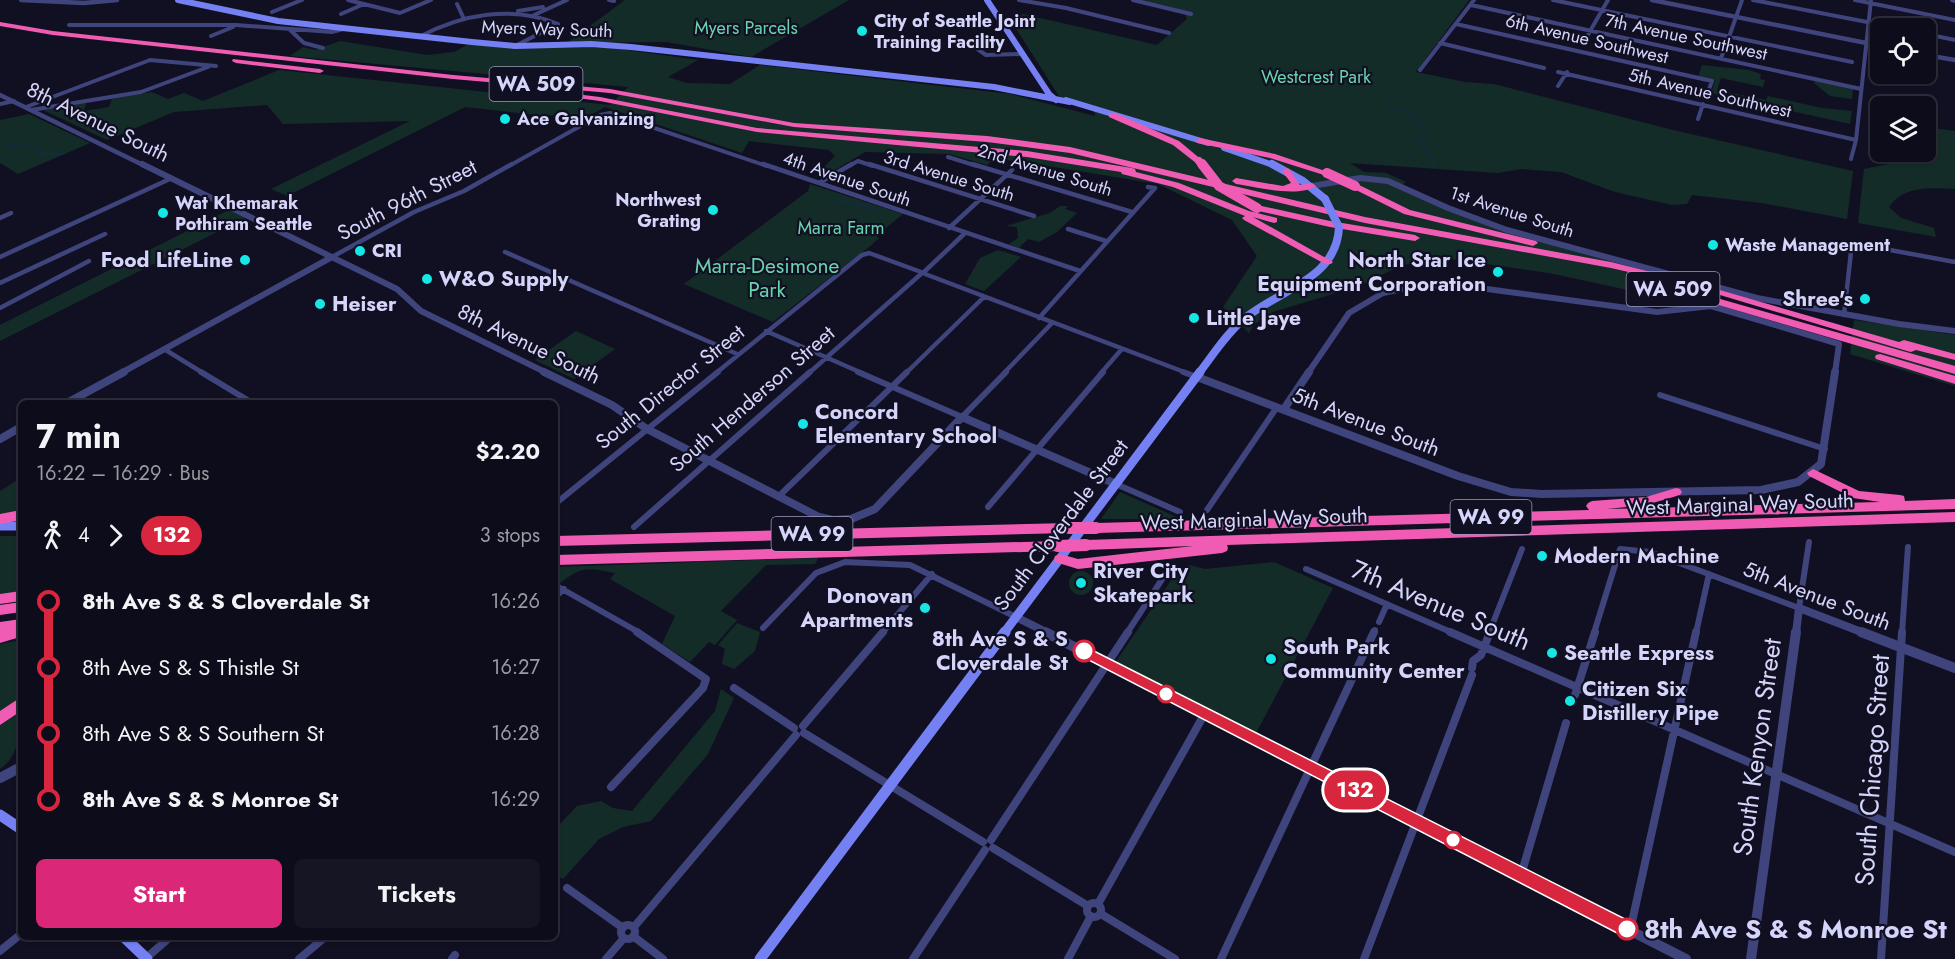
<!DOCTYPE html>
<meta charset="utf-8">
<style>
:root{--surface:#0d0c1a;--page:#161523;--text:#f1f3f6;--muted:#9a9ba2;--line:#2d2c39;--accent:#db2777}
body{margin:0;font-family:Jost,sans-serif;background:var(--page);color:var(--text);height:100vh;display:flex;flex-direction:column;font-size:22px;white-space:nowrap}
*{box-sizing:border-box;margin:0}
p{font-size:20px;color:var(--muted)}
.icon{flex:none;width:33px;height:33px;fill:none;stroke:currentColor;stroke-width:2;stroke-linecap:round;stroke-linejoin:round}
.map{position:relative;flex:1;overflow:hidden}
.side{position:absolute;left:18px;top:400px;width:540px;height:540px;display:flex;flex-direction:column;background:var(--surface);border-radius:9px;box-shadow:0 2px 4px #0004,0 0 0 2px var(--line)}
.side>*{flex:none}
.badge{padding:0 12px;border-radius:20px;font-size:21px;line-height:39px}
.fabs{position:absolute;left:1870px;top:18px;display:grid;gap:12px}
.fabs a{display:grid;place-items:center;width:66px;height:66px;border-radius:9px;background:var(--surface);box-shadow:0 2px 4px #0004,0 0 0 2px var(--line);font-size:30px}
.map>.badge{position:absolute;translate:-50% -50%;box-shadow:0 0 0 3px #fff}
.legs{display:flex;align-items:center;gap:9px;height:66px;padding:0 18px;font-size:20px}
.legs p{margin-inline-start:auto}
.overview{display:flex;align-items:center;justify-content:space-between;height:102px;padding:0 18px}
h1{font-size:33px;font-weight:700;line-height:45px}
.cta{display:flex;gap:12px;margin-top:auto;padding:12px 18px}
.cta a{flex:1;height:69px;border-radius:9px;background:var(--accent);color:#fff;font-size:24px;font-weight:700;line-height:69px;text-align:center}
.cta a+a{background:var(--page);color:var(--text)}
ul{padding:0 18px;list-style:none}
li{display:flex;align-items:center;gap:21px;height:66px;font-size:22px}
li i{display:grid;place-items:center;width:9px;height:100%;margin:0 8px;background:currentColor}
li i::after{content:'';width:15px;height:15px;margin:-8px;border:4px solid;border-radius:50%;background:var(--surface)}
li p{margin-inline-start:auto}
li:first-child i{background:linear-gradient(#0000 50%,currentColor 0)}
li:last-child i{background:linear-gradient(currentColor 50%,#0000 0)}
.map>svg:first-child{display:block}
.green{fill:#142c28}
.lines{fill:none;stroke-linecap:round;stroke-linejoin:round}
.stream{stroke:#122b44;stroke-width:1.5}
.minor-far3{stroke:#3f447d;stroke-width:4}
.minor-far2{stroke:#3f447d;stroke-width:4.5}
.minor-far1{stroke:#3f447d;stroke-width:6}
.minor{stroke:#3f447d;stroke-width:8}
.tertiary-far3{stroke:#3f447d;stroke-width:4.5}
.tertiary-far2{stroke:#3f447d;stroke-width:6}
.tertiary-far1{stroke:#3f447d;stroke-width:8}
.tertiary{stroke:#3f447d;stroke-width:10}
.secondary-far3{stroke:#7580f2;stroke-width:6}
.secondary-far2{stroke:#7580f2;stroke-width:8}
.secondary-far1{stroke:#7580f2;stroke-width:9}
.secondary{stroke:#7580f2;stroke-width:11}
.motorway{fill:#f05cb3;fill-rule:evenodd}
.secondary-bridge{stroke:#7580f2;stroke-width:8}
.motorway-bridge-far2{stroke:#f05cb3;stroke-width:8}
.motorway-bridge-far1{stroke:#f05cb3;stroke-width:10}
.motorway-bridge{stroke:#f05cb3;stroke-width:12}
.line-1{fill:#d7263d;stroke:#fff;stroke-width:1.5}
.poi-dot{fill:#16e7e4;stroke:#111022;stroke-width:2}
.stop-1-dot{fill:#fff;stroke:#d7263d;stroke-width:3}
.labels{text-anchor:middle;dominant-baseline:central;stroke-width:4.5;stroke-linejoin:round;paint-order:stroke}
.far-poi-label{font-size:18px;font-weight:bold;fill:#d5d5fb;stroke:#111022;text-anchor:start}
.far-park-label{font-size:18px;fill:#68d4ad;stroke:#111022}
.far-street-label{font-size:18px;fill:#d5d5fb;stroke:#111022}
.shield{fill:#111022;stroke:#9a9aba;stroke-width:1.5}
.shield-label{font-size:20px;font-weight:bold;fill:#d5d5fb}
.street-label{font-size:21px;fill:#d5d5fb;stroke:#111022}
.poi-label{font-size:21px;font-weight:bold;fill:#d5d5fb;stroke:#111022;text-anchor:start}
.park-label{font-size:21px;fill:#68d4ad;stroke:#111022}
.stop-label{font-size:21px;font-weight:bold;fill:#d5d5fb;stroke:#111022;text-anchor:end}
.near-street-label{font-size:26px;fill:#d5d5fb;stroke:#111022}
.near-stop-label{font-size:26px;font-weight:bold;fill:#d5d5fb;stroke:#111022;text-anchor:start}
</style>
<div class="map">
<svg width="1955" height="959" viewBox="0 0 1955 959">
<rect width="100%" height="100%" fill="#111022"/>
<path class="green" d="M625,0H849L751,57L666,42L567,43Z
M1138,0H1469L1416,72L1465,82L1494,84L1673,130L1853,171L1847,219L1762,203L1692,195L1687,204L1672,205L1615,192L1561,172L1522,169L1497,173L1350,163L1364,172L1386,173L1406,182L1399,187L1447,210L1656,272L1700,301H1679L1549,273L1438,257L1400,266L1359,286L1273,312L1253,325L1249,333L1223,307L1257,256L1232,220L1158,184L1017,161L994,159L987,165L949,154L865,152L830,173L824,167L835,156L829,150L749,141L742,153L605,107L589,116L536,115L465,107L287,196L271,189L410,121L283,124L267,105L174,112L107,140L43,110L86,103L84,111L109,107L112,99L152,92L168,99L184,93L203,101L279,70L610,105L628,87L290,56L303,47L315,50L340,41L427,55L454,52L469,44L612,48L698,60L668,77L687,83L730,84L760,65L1010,94L1095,116L1093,106L1059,96L1010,19L1023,14L1157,45L1187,19L1184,11Z
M1702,65L1749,70L1761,74L1760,79L1765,80L1763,87L1721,78L1717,90L1766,100L1768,96L1822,108L1852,111L1850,124L1711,93L1715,81L1698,77Z
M1815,80L1853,89L1852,99L1830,96L1814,83Z
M29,114L90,143L18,174L0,163V120Z
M1926,127L1955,131V189C1930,188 1905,185 1889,207L1901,218L1934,228L1936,237L1858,223L1864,169L1888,164V152H1926Z
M810,184L903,214L876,236L879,238L869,247L773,322L684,284L808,191Z
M1060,206H1068L1065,209L1077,213L1057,232L1039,242L1028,239L1019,248L1009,244L1018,238L1017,227L1006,226L1050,213Z
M229,210L245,218L0,341V325Z
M998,250L1021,257L984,291L965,284L980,258Z
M1854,320L1955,335V386L1850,354Z
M576,331L615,349L574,379L535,360Z
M21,478V511L0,515V491Z
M1120,492L1181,519H1101Z
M0,536H21V592L0,595Z
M818,558L815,564L766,565L721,611L737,620L715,645L709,642L690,662L662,644L675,616L610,579L615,573C587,567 580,566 558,585L555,584V567Z
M1274,562L1333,588L1255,735L1115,663L1176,573L1184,572L1189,565L1205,569Z
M1069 583a12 12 0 1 1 24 0a12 12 0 1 1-24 0Z
M737,623L760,632L755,651L734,669L722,664L725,649L718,645Z
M21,640V695L0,715V644Z
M721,689L734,698L708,754L651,821L623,827L599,839L563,879L555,874V829L577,806L601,801L613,808L632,811L715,711Z
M21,707C21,730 20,755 0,769V723Z"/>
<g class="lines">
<path class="stream" d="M1387,105L1413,115L1423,124L1424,136L1419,142L1434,158V166
M0,143L36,148L41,149V154H64
M834,201L852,202L881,212"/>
<path class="minor-far3" d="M348,0L400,13L431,0
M609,0L614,1
M1019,0L1066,8L1169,33
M1133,0L1191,14
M1553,0L1852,62
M1753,0L1898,28
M1855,0L1955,20
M1952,0L1955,1
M457,4L464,19
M1471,5L1861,89
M518,11L543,7
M272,12L302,0
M341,14L364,4
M532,16L567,0
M1456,24L1712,81L1708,92
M69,25H236L332,32L343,29
M289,29L304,43L323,48
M1926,34L1955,40
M211,36L233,27
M419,37C462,14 512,5 558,24
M1729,37L1742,0
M1586,38L1608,0
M966,41L986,55L1022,54
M1440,43L1544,68
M515,46L558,24
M1721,58L1725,48
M1420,70L1474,0
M1558,72L1856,140
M1558,86L1567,72
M0,104L14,101
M26,107L150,60L216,66
M31,110L141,92L208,67
M1698,119L1703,104
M948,157L977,166
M1851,159L1856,140L1871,0
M509,166L600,115L610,113L767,166
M849,166L858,161L873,166"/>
<path class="minor-far2" d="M763,164L1080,271
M869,164L1034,216
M972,164L1132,212
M819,183L852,164
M0,218L11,213
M949,228L1012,170
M1068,229L1106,241
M505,252L737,354
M0,257L172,178
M332,257L414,212L464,191L512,164
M924,272L964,234
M925,274L1187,373
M0,283L105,234
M0,308L89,261
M1844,315L1852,243L1955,262
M1039,318L1155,188L1148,187
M766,331L862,373
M164,349L203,373
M716,373L862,255L869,253L921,272
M809,373L921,274
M906,373L984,297
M1004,373L1052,323
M1101,373L1121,350"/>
<path class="minor-far1" d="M201,372L254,404
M858,372L962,417L1006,372
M1183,372L1197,377
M1660,395L1825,449
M1116,484L1180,512
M778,497L907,372
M555,504L718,372
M988,507L1103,372
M1207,510L1277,407
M634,527L810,372
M1306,569L1453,633
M555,585L640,633
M555,597L564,589
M1379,622L1387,604
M763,628L816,573L845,562L910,565L1016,617
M882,633L932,574
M1127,633L1170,567
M1374,633L1375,630
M1489,633L1522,549
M1594,633L1620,549L1650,552L1799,608L1809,542
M1696,633L1709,574
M1902,633L1908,547"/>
<path class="minor" d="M1450,632L1955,852
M1472,668L1473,661L1481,655L1490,632
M734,688L794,728
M1575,695L1595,632
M803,726L883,632
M804,733L983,842
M611,787L703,688L706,679L637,632
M991,840L1128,632
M993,848L1088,906
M1521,875L1566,723
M567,888L623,928
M1087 910a7 7 0 1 1 14 0a7 7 0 1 1-14 0Z
M1098,904L1205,713
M1101,914L1175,959
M621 932a7 7 0 1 1 14 0a7 7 0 1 1-14 0Z
M634,927L796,735
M1630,931L1696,632
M633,936L663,959
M0,951L21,934
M145,959L169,938
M299,959L324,938
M452,959L455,955
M606,959L624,938
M913,959L985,850
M1068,959L1091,916
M1221,959L1374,632
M1364,959L1472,675
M1881,959L1902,632"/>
<path class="tertiary-far3" d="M21,0L84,3L117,0
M1652,0L1881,46
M1926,55L1955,60
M0,95L145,166"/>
<path class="tertiary-far2" d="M142,164L397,289L421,311L547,373
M1312,186L1360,178L1388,181L1448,208L1507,230L1757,298L1899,324L1955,331
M121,373L332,257
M1308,373L1349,313L1383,293L1416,286L1457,285L1657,312L1711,306L1839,344L1835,373"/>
<path class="tertiary-far1" d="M544,372L612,405L647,429L819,517L833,520L851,519L875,509L962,417L1116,484
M1197,377L1458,476L1511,492L1542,494L1761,490L1798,482L1821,464L1835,372
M65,404L124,372
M1284,409L1309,372
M0,439L21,427
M1016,617L1048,633
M1796,633L1799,608L1864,633"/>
<path class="tertiary" d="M1045,632L1686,959
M1861,632L1955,668
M0,778L21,767
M1751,959L1796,632"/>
<path class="secondary-far3" d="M178,0L278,21L472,42L515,46L591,44L631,47L994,87L1070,102
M987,0L1049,94L1056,100
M1066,100L1208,143
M1224,148L1276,166"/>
<path class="secondary-far2" d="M1272,164L1303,181L1325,199
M1199,373C1213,355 1226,334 1244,319C1278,290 1337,280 1339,227"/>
<path class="secondary-far1" d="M0,526H21
M1004,633L1200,372"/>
<path class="secondary" d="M0,815L21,829
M125,938L147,959
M760,959L1005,632"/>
<path class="motorway" d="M0,22L53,31L453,75L610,89L794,123L987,136L1070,147L1365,217L1611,262L1691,282L1692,284H1699L1899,342L1904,340L1955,354V360L1916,350L1911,352L1907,351L1690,286L1611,268L1365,223L1070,153L987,142L794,127L610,93L453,79L53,35L0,26Z
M233,59L320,69L324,71L320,73L236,63L232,61Z
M559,92L600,97L757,128L1027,151L1132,168L1135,169L1136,172L1179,183L1249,211L1277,218V222L1274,223L1253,217L1333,262L1331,264H1325L1244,220L1242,218L1245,216L1173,187L1122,174L1121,172L1027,157L757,132L600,101L562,96L558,94Z
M1109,113H1115L1179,141L1203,161L1196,163L1173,145L1109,117Z
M1200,138L1275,154L1331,173L1327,176L1270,158L1197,143L1196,141Z
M1286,168L1289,169L1300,185L1312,183L1316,186C1298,198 1257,187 1236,184L1232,181L1236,178L1283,186L1291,183L1282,171Z
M1355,183L1410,210L1536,241L1538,243L1533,246L1404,214L1352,188V184Z
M1257,205L1330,221L1415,235L1420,238L1415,241L1330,227L1254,210V206Z
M1671,285L1955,366V374L1667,290V286Z
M1880,354L1955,376V384L1876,359L1875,357L1876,355Z
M1813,469L1859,491L1900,495L1904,496L1905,501L1955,499V509L1096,533L1092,531L1090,528L1092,525L1096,523L1589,510L1586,506L1588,503L1592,501L1646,497L1676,488L1680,489L1682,492L1680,495L1646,505L1607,509L1880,502L1853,498L1809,476L1807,473Z
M21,510V520L0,524V514Z
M1955,512V522L1227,545L1228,548L1227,551L1222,553L1078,569L1055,562L1054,559L1055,556L1060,554L1078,559L1193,546L1086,550L1082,548L1080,545L1082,542L1086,540Z
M1069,523L1073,525L1075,528L1073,531L1069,533L555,546V536Z
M1058,541L1062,543L1064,546L1062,549L1058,551L555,565V555Z
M21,591V601L0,604V594Z
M21,602V612L0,615V605Z
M21,619L20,637L0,643V622Z
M21,697V711L0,725V711Z"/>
<path class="secondary-bridge" d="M1325,199L1339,227"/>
<path class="motorway-bridge-far2" d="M1199,161L1203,166"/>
<path class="motorway-bridge-far1" d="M1202,164L1219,186L1257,208
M1327,173L1355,186"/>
<path class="motorway-bridge" d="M1069,528H1096
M1058,546L1086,545"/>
</g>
<path class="line-1" d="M1084,646L1633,923L1635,929L1633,935L1627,937L1621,935L1079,655L1077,651Z"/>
<g class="poi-dot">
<circle cx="862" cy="31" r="6"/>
<circle cx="505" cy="119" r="6"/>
<circle cx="713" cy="210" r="6"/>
<circle cx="163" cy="213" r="6"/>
<circle cx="1713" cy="245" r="6"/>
<circle cx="360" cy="251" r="6"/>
<circle cx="245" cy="260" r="6"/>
<circle cx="1498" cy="272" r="6"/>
<circle cx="427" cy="279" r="6"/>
<circle cx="1865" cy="299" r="6"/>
<circle cx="320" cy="304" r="6"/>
<circle cx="1194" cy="318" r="6"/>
<circle cx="803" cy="424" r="6"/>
<circle cx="1542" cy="556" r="6"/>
<circle cx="1081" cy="583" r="6"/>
<circle cx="925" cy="608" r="6"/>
<circle cx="1552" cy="653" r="6"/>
<circle cx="1271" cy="659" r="6"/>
<circle cx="1570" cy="701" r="6"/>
</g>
<g class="stop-1-dot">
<circle cx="1084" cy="651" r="10"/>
<circle cx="1166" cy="694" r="8"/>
<circle cx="1453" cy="840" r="8"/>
<circle cx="1627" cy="929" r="10"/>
</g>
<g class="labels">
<g class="far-poi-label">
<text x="874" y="21">City of Seattle Joint<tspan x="874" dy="21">Training Facility</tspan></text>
<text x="517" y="119">Ace Galvanizing</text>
<text x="701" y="200" text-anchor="end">Northwest<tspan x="701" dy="21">Grating</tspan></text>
<text x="175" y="203">Wat Khemarak<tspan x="175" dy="21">Pothiram Seattle</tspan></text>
<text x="1725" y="245">Waste Management</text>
<text x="372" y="251">CRI</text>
</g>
<g class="far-park-label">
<text x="746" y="28">Myers Parcels</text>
<text x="1316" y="77">Westcrest Park</text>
<text x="841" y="228">Marra Farm</text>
</g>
<g class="far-street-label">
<text transform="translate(547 29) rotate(2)">Myers Way South</text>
<text transform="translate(1686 37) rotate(12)">7th Avenue Southwest</text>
<text transform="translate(1587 39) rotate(13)">6th Avenue Southwest</text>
<text transform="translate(1710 93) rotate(13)">5th Avenue Southwest</text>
<text transform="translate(1045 170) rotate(17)">2nd Avenue South</text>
<text transform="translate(949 176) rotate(17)">3rd Avenue South</text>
<text transform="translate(847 179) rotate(19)">4th Avenue South</text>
<text transform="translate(1512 212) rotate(18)">1st Avenue South</text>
</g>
<g class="shield">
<rect x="489.5" y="67" width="93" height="34" rx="4.5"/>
<rect x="1626.5" y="272" width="93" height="34" rx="4.5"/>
<rect x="1450.5" y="500" width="81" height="34" rx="4.5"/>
<rect x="771.5" y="517" width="81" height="34" rx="4.5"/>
</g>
<g class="shield-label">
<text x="536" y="84">WA 509</text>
<text x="1673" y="289">WA 509</text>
<text x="1491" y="517">WA 99</text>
<text x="812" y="534">WA 99</text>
</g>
<g class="street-label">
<text transform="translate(98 122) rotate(26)">8th Avenue South</text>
<text transform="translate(407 200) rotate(-27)">South 96th Street</text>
<text transform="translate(529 344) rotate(26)">8th Avenue South</text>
<text transform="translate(670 387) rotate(-39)">South Director Street</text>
<text transform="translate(752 399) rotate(-41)">South Henderson Street</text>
<text transform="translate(1366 422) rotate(21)">5th Avenue South</text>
<text transform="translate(1740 504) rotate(-2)">West Marginal Way South</text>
<text transform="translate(1254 519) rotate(-2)">West Marginal Way South</text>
<text transform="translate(1061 525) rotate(-53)">South Cloverdale Street</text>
<text transform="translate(1817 596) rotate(21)">5th Avenue South</text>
</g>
<g class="poi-label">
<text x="233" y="260" text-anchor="end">Food LifeLine</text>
<text x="1486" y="260" text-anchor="end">North Star Ice<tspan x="1486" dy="24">Equipment Corporation</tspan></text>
<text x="439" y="279">W&amp;O Supply</text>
<text x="1853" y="299" text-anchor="end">Shree's</text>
<text x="332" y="304">Heiser</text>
<text x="1206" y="318">Little Jaye</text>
<text x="815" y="412">Concord<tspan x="815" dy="24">Elementary School</tspan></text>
<text x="1554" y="556">Modern Machine</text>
<text x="1093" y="571">River City<tspan x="1093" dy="24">Skatepark</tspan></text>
<text x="913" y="596" text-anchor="end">Donovan<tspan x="913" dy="24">Apartments</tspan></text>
<text x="1283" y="647">South Park<tspan x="1283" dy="24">Community Center</tspan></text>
<text x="1564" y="653">Seattle Express</text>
<text x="1582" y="689">Citizen Six<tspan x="1582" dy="24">Distillery Pipe</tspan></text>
</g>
<g class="park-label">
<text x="767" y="266">Marra-Desimone<tspan x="767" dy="24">Park</tspan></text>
</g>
<g class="stop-label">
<text x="1068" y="639">8th Ave S &amp; S<tspan x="1068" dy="24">Cloverdale St</tspan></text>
</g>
<g class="near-street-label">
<text transform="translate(1441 605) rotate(23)">7th Avenue South</text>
<text transform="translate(1757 747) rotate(-82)">South Kenyon Street</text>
<text transform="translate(1872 770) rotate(-86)">South Chicago Street</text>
</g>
<g class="near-stop-label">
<text x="1644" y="929">8th Ave S &amp; S Monroe St</text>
</g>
</g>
</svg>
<div class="fabs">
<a><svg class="icon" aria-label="locate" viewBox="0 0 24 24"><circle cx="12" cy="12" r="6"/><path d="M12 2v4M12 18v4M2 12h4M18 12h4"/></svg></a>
<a><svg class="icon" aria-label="layers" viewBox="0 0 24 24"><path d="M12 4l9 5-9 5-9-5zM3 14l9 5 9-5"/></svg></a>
</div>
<b class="badge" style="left:1355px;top:790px;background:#d7263d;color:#fff">132</b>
<section class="side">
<div class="overview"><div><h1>7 min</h1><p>16:22 – 16:29 · Bus</p></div><b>$2.20</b></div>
<div class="legs"><svg class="icon" aria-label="walk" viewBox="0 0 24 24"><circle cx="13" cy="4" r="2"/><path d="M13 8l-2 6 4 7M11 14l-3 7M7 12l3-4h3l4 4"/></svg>4<svg class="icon" aria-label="forward" viewBox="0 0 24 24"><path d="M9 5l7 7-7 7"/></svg><b class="badge" style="background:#d7263d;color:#fff">132</b><p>3 stops</p></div>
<ul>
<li><i style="color:#d7263d"></i><b>8th Ave S &amp; S Cloverdale St</b><p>16:26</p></li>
<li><i style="color:#d7263d"></i><span>8th Ave S &amp; S Thistle St</span><p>16:27</p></li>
<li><i style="color:#d7263d"></i><span>8th Ave S &amp; S Southern St</span><p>16:28</p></li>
<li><i style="color:#d7263d"></i><b>8th Ave S &amp; S Monroe St</b><p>16:29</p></li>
</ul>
<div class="cta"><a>Start</a><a>Tickets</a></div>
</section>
</div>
